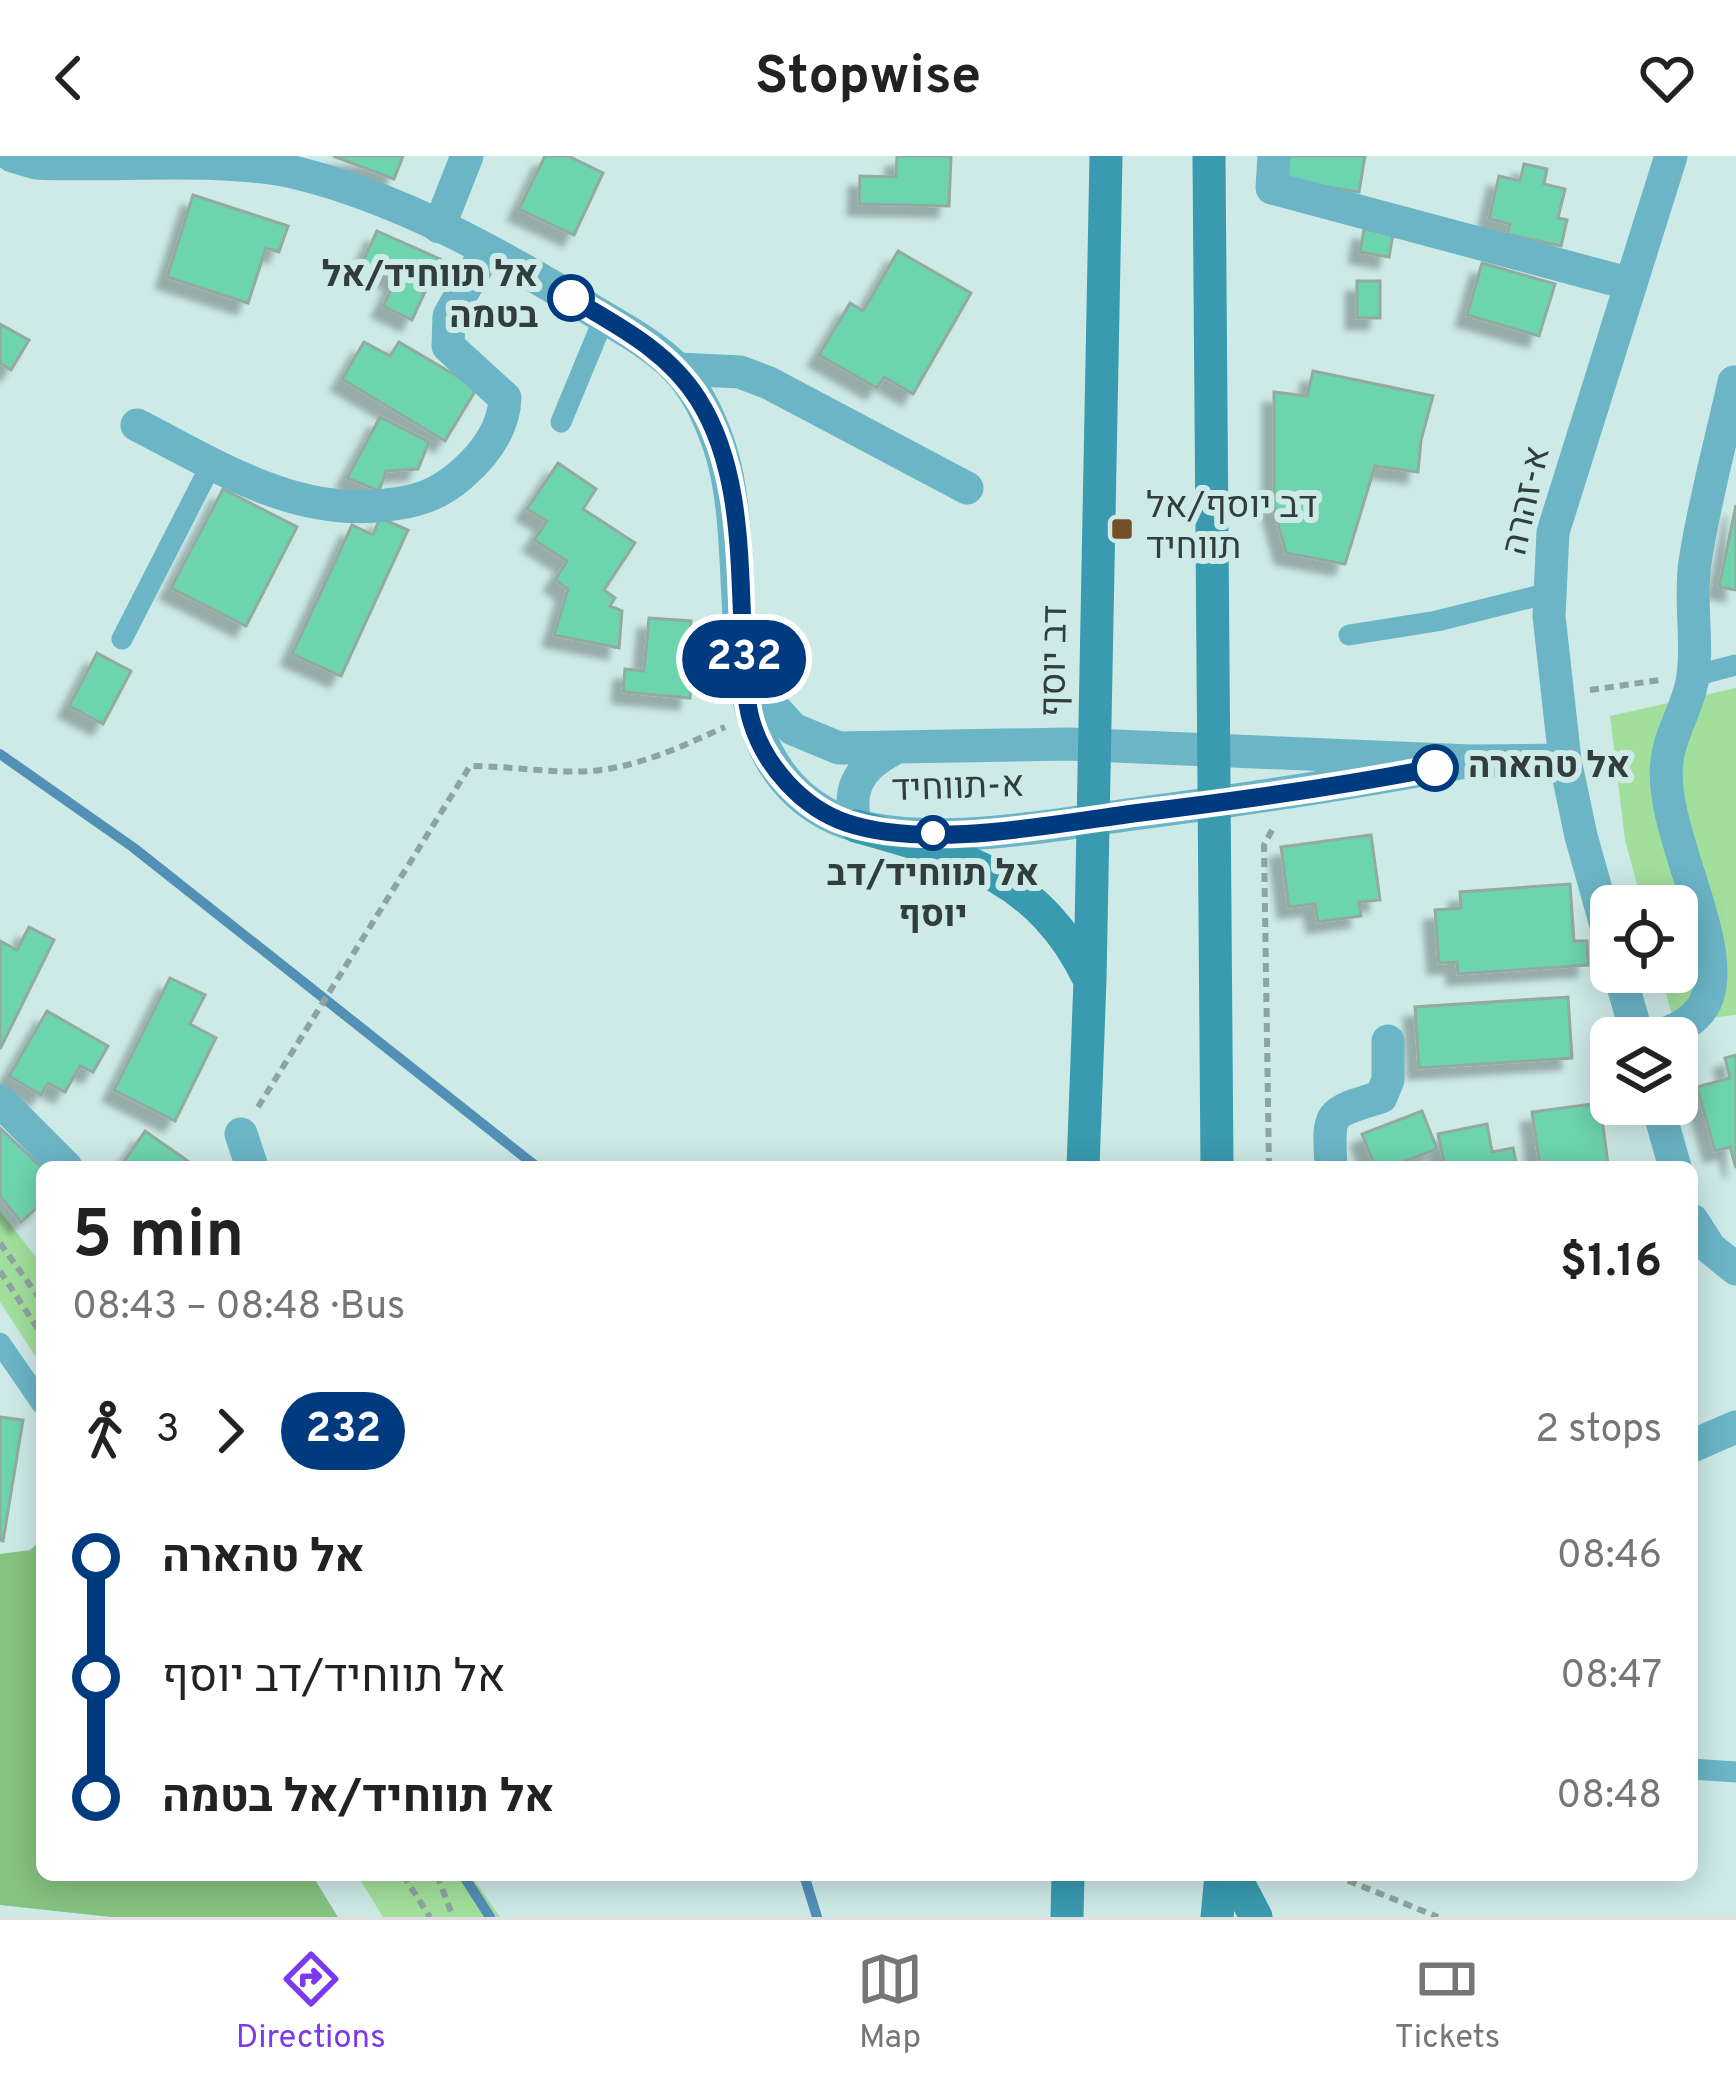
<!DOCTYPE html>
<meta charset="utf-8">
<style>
:root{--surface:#fff;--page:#f2f2f2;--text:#222;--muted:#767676;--line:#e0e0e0;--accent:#7c3aed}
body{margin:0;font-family:Overpass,Heebo,sans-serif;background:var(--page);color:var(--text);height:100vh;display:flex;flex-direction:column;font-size:45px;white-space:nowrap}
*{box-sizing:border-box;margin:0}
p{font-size:39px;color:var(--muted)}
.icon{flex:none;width:66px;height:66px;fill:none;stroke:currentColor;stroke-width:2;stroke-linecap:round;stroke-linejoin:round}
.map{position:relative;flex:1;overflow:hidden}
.details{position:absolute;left:36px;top:1005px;width:1662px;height:720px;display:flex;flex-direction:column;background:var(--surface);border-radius:18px;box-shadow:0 6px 30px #0003}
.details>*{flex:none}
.badge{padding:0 24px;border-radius:39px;font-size:42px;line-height:78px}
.controls{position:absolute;left:1590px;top:729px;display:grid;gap:24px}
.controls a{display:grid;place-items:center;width:108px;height:108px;border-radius:18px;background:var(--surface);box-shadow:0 6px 30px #0003;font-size:60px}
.map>.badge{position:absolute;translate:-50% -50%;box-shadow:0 0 0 6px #fff}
.legs{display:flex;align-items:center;gap:18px;height:132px;padding:0 36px;font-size:39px}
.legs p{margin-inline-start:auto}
.head{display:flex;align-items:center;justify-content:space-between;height:204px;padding:0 36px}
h1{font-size:66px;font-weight:700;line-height:90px}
ul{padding:0 36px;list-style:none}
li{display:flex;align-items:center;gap:42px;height:120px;font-size:45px}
li i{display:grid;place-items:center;width:18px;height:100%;margin:0 15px;background:currentColor}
li i::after{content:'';width:30px;height:30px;margin:-15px;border:9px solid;border-radius:50%;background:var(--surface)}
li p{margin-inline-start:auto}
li:first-child i{background:linear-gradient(#0000 50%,currentColor 0)}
li:last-child i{background:linear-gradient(currentColor 50%,#0000 0)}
header{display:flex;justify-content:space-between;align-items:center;height:156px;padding:0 36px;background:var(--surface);font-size:54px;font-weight:700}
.tabs{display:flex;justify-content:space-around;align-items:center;height:168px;border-top:3px solid var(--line);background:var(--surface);font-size:33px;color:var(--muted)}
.tabs a{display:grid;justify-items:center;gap:6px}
.tabs .current{color:var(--accent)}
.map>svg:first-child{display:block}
.green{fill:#a2df9c}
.forest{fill:#85c380}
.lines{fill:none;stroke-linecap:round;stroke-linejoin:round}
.stream{stroke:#5390b6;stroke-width:10}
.building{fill:#6dd5ae;stroke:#93aaa0;stroke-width:3;filter:url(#shadow)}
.path{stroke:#8ea4a2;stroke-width:6;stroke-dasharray:9 6;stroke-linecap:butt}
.service{stroke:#6bb5c7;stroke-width:21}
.minor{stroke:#6bb5c7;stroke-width:33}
.tertiary{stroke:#6bb5c7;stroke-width:33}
.secondary{stroke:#399ab0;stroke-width:33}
.line-1-casing{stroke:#fff;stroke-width:27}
.line-1{stroke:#003b80;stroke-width:18}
.stop-1-dot{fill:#fff;stroke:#003b80;stroke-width:6}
.poi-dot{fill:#725028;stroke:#cdeae7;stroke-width:4.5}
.labels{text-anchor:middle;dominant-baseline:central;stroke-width:12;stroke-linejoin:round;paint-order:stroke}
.stop-label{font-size:36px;font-weight:bold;fill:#323e3d;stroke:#cdeae7;text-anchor:end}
.street-label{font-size:36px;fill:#323e3d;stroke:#cdeae7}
.poi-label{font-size:36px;fill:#323e3d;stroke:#cdeae7;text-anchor:start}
</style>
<header><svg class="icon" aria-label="back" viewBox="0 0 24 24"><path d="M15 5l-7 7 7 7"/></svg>Stopwise<svg class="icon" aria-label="heart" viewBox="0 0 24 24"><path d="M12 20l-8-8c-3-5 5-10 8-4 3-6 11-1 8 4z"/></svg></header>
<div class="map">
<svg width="1736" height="1761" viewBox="0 0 1736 1761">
<defs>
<filter id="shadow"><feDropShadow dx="-11" dy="11" stdDeviation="3" flood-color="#0004"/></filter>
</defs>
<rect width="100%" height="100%" fill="#cdeae7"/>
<path class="green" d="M1736,532V859L1674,866L1660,816H1677V750H1643L1625,684L1610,560Z
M0,1055L42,1109V1210L0,1146Z
M357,1719H471L500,1761H383Z"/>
<path class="forest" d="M42,1384V1719H312L338,1761H111L0,1749V1398L30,1394Z"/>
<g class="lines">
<path class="stream" d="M0,598L134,692L537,1011
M463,1719L490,1761
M804,1719L817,1761"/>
</g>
<path class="building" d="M333,0H403L394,23Z
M545,0H568L603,17L574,79L519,53Z
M897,0H951L949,50L859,48L860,20L896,21Z
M1286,0H1365L1359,36L1282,24Z
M1524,8L1547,13L1544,28L1565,33L1558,62L1567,64L1561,90L1507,78L1510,68L1489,63L1499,20L1520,25Z
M193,39L288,70L279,96L266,92L248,147L167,121Z
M1364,73L1393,78L1389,101L1360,96Z
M377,75L440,103L412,164L383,150L396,123L362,107Z
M898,95L971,137L913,238L884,221L877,232L819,199L850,147L863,155Z
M1482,107L1555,128L1539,180L1467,159Z
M1357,125H1380V162H1357Z
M0,168L29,184L11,214L0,207Z
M364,186L390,200L399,186L477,232L445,285L342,223Z
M1313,215L1433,240L1421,284L1418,316L1375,310L1345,408L1286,397L1274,353V236L1307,240Z
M380,261L429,286L418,313L386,315L379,335L347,322Z
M558,307L596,333L583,353L635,387L604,434L615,442L610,450L622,455L619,492L554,479L568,433L555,424L567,405L534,384L547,365L527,353Z
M223,333L297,371L246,470L171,432Z
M1736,349V434L1719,431Z
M380,362L408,374L341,520L292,498L352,369L373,379Z
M649,462L691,465L688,498L694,499L690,542L623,536L625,513L644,515Z
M97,497L131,515L103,568L69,550Z
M1371,679L1380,744L1359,746L1361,760L1318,766L1315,748L1289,751L1281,691Z
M1570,728L1574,785H1587L1588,809L1458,818L1457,806L1439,807L1435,754L1461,752L1460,736Z
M29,771L54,784L0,893V785L17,794Z
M170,822L205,839L190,868L216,882L175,965L114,934Z
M1568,841L1572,902L1419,912L1415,851Z
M47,855L108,890L93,916L80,910L65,936L48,927L41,939L9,920Z
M1736,899V1012L1730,991L1715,995L1697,931L1730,922L1725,902Z
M1600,947L1608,1008L1540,1011L1532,956Z
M1422,955L1437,993L1390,1011H1375L1362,978Z
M1487,968L1492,996L1513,992L1517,1011H1433L1444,1006L1438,978Z
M0,972L42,1012V1047L21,1066L0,1040Z
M145,975L192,1008L189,1011L121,1010Z
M0,1261L23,1264L3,1385L0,1384Z"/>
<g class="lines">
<path class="path" d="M1590,534L1660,524
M258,951L470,610C514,610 558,619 601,614C645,608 685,589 725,571
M1269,1011L1264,689L1272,674
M0,1087L42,1146
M0,1115L42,1179
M403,1719L430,1761
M437,1719L453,1761
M1334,1719L1438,1761"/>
<path class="service" d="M561,266L604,162
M1349,479L1437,465L1549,437
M122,483L212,307
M1694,520L1736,509
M0,1187L42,1248
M1692,1613L1736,1616"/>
<path class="minor" d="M1274,0L1272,32L1631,128
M439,71L467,0
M678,213L740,216L769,227L967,332
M137,269C216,309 294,361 386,349C416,346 438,339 461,319C484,299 504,273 505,242L448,190L449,160L486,95
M1565,604L1581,680L1611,787
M1619,816L1638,882
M1652,882C1675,875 1701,864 1708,839C1726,781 1658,671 1667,605C1670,577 1687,553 1692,526C1699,487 1689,446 1695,406C1704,346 1721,286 1734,226
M0,945L66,1011
M1657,948L1675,1011
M241,978L252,1011
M1331,1011C1328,955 1327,957 1381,941L1388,924V885
M1692,1064L1710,1092L1736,1113
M1692,1290L1736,1271"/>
<path class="tertiary" d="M12,0L36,7C118,11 214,0 293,16C397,41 494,95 585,150C616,169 650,186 676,212C696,232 711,265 720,292C757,406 705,591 825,657C899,699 1051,669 1134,658C1247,643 1358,627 1470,605
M751,513L771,549L793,573L839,592L1068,588L1470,605L1565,604L1549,460L1553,376L1671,0
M856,670C846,632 860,611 892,594"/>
<path class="secondary" d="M1209,0L1217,1011
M856,670C959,699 1039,719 1089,823
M1083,1011L1090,824L1106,0
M1234,1719L1256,1761
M1067,1761L1068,1719
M1217,1761L1221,1719"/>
</g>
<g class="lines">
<g class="line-1-casing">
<path id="line-1" d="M571,142C618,170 668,195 698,243C742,312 739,404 743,482C744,509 744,538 751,564C764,609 802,652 847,667C928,694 1053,668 1137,657C1237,645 1336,631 1435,612"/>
</g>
<use href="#line-1" class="line-1"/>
</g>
<g class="stop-1-dot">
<circle cx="571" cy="142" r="21"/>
<circle cx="1435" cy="612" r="21"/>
<circle cx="933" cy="677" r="15"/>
</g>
<rect class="poi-dot" x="1110" y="361" width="24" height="24" rx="6"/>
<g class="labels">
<g class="stop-label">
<text x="538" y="121">אל תווחיד/אל<tspan x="538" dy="41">בטמה</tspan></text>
<text x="1468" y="612" text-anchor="start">אל טהארה</text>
<text x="933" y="720" text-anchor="middle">אל תווחיד/דב<tspan x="933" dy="41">יוסף</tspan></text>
</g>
<g class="street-label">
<text transform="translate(1528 345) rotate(-77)">א-זהרה</text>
<text transform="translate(1056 505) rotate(-89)">דב יוסף</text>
<text transform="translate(958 633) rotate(-2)">א-תווחיד</text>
</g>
<g class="poi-label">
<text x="1146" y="352">דב יוסף/אל<tspan x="1146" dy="41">תווחיד</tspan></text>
</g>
</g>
</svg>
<div class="controls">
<a><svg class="icon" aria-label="locate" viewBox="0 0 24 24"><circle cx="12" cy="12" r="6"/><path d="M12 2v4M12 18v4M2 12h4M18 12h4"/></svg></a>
<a><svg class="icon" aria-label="layers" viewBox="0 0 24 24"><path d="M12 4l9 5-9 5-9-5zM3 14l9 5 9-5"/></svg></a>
</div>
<b class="badge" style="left:744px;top:503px;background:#003b80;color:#fff">232</b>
<section class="details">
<div class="head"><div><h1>5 min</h1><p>08:43 – 08:48 · Bus</p></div><b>$1.16</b></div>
<div class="legs"><svg class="icon" aria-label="walk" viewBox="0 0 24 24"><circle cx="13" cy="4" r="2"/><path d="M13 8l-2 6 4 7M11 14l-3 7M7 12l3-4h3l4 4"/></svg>3<svg class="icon" aria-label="forward" viewBox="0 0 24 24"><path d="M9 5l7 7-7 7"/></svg><b class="badge" style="background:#003b80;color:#fff">232</b><p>2 stops</p></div>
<ul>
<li><i style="color:#003b80"></i><b>אל טהארה</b><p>08:46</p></li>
<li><i style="color:#003b80"></i><span>אל תווחיד/דב יוסף</span><p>08:47</p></li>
<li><i style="color:#003b80"></i><b>אל תווחיד/אל בטמה</b><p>08:48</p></li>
</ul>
</section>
</div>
<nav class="tabs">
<a class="current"><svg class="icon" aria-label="directions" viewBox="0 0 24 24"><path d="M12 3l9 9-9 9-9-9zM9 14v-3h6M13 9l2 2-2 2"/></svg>Directions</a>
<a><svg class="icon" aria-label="map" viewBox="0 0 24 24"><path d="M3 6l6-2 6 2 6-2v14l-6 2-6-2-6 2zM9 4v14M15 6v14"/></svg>Map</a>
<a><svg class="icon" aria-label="tickets" viewBox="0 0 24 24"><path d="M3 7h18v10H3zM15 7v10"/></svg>Tickets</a>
</nav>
